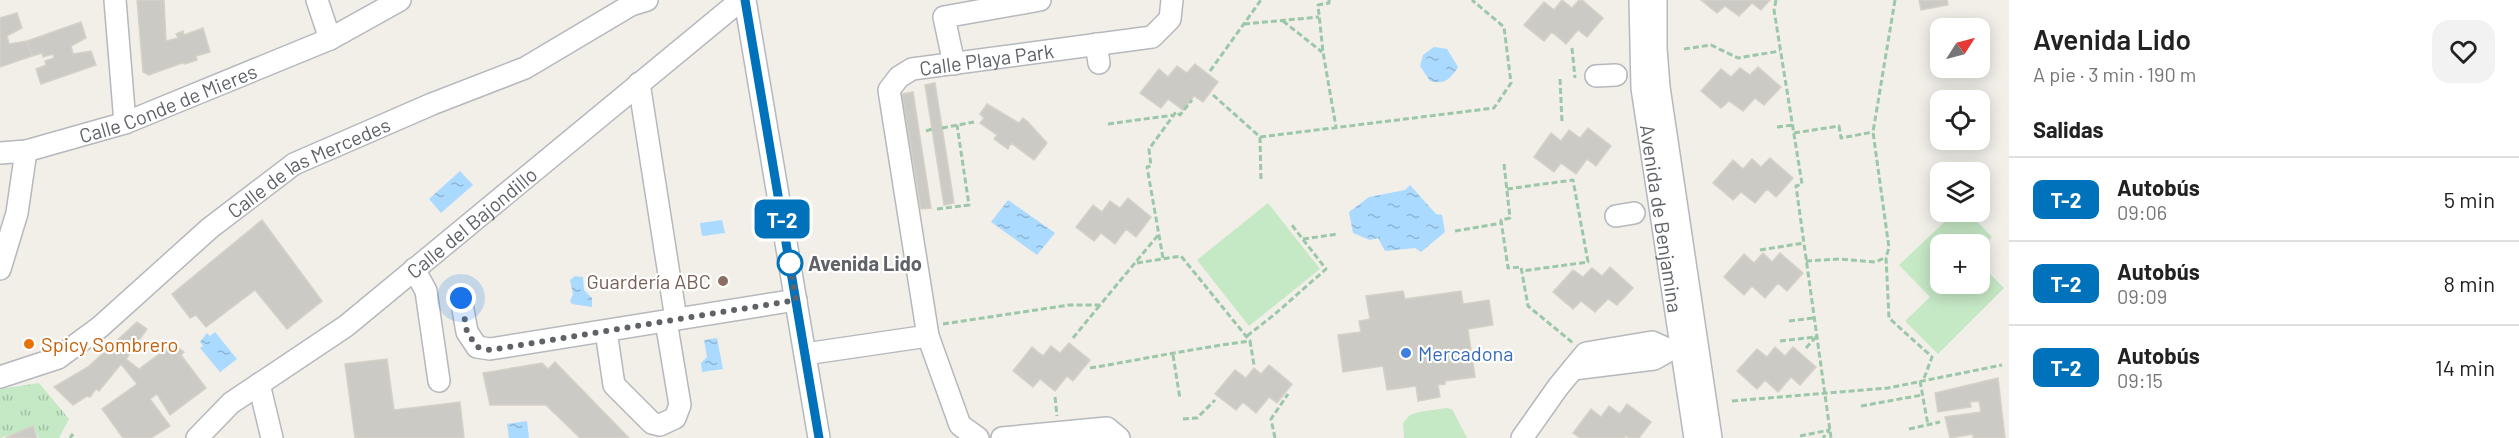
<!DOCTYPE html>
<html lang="es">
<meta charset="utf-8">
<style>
:root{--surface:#fff;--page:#f2f2f2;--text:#222;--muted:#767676;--line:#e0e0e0}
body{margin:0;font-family:Barlow,sans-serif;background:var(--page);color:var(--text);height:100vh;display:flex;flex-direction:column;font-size:22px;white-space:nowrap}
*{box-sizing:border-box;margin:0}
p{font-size:20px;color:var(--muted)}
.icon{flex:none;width:33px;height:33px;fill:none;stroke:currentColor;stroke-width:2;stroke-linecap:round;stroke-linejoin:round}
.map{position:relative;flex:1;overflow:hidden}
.details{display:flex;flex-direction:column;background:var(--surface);width:510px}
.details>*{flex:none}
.badge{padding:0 12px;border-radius:9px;font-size:21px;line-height:39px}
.needle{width:39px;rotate:54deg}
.tools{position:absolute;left:1930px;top:18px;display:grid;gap:12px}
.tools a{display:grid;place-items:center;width:60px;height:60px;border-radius:12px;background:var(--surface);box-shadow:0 3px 15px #0003;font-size:30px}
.you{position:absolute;width:30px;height:30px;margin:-15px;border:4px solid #fff;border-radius:50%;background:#1a73e8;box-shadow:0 0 0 9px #1a73e833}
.map>.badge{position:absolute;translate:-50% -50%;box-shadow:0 0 0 3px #fff}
h2{padding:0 24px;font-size:22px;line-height:54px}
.round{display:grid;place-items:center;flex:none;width:63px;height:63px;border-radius:18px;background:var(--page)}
.headline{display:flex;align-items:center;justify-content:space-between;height:102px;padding:0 24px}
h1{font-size:28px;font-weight:600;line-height:45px}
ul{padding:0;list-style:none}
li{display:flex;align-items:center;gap:18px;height:84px;padding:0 24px;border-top:2px solid var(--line)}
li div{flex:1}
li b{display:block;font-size:22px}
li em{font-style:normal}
li .badge{min-width:66px;font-weight:700;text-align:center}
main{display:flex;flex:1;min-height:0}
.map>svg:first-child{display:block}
.grass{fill:#c5e8c5}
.park{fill:url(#park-tufts)}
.water{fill:url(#water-ripples)}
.building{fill:#cccac5;stroke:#d6d1c6;stroke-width:1.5}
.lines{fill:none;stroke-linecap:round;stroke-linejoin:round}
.minor-casing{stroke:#b5b8bc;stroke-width:24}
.path{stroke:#9cc7a9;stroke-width:3;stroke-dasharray:6 3;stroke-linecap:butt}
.minor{stroke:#fff;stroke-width:21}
.line-casing{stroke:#fff;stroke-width:14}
.line{stroke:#0072bc;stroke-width:9}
.walk{stroke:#5f6368;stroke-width:6;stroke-dasharray:0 10.8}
.stop-dot{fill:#fff;stroke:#0072bc;stroke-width:3}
.education-dot{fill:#8d6e63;stroke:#fff;stroke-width:2}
.food-dot{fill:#e8710a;stroke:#fff;stroke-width:2}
.shop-dot{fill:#3f7fe0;stroke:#fff;stroke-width:2}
.labels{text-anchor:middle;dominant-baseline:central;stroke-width:4.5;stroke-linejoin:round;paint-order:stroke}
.street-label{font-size:20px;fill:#5f6368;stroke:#fff}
.stop-label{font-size:20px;font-weight:bold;fill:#5f6368;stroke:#fff;text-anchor:start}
.education-label{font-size:20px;fill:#785e54;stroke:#fff;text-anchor:end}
.food-label{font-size:20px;fill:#c56008;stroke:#fff;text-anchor:start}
.shop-label{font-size:20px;fill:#366cbe;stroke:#fff;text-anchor:start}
</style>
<main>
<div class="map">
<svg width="2009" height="438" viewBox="0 0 2009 438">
<defs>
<pattern id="park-tufts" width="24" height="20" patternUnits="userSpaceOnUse" patternTransform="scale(1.5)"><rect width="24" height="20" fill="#c5e8c5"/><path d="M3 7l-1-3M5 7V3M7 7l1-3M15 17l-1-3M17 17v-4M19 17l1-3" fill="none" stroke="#a3c0a4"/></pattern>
<pattern id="water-ripples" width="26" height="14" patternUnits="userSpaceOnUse" patternTransform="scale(1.5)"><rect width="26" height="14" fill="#aadaff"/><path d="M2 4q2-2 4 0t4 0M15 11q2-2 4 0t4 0" fill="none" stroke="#8eb4d2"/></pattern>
</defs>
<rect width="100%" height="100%" fill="#f1efe8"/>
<path class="grass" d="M1268,203L1320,269L1249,326L1197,260Z
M1955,212H1968L1992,237L1980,248V244H1941V284H1980V264L2004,288L1938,354L1905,321L1930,297L1899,265Z
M1446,408L1452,409L1467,438H1404L1403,423L1410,415L1419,412Z"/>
<path class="park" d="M39,383L69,419L59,438H39L33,427L0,438V389Z"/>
<path class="water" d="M1434,47L1447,49L1458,67C1450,79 1445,85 1430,81L1420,66L1423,55Z
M460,171L473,185L441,213L429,199Z
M1410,185L1436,214L1442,215L1445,232L1421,252L1415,248L1385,251L1378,238L1370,240L1353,233L1349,212L1369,197L1405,190Z
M1008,200L1055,233L1037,255L991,222Z
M722,220L725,233L702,236L700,223Z
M575,276L583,277L584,290L592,298V307L572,304L570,301L573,294L570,280Z
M215,332L237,359L220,372L200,348L203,346L200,342L207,333L210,336Z
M717,338L723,369L702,372L701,363L707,357L704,340Z
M527,421L529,438H509L507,424Z"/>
<path class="building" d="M137,0H164L166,41L178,38L176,34L183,31L184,35L203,28L210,52L196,56L197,60L185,64L182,63L149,75L143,72Z
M1562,0L1572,8L1579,0H1582L1603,18L1587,37L1578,30L1566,44L1552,32L1544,41L1524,25L1544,2L1554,10Z
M1701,0H1770L1761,10L1752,3L1739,16L1725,6L1717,13Z
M1919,0H1947L1948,5L1921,10Z
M17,13L22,28L7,36L9,44L27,41L32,56L0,67V18Z
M81,22L86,38L71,46L73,54L91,51L96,65L41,84L36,69L46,65L45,61L54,58L53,54L43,57L42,53L32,56L27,41Z
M1195,64L1218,82L1203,102L1194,96L1183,110L1168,99L1161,108L1140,93L1159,69L1168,77L1177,66L1187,73Z
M1758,67L1781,87L1764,105L1755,98L1743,111L1729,101L1721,108L1701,91L1721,69L1731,77L1740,68L1750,75Z
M935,83L954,203L944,205L925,85Z
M913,92L931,208L921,209L902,94Z
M987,104L1019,123L1023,118L1028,122L1047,143L1034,160L1011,143L1008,149L994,139L997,135L980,123L984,118L980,114Z
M1588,128L1611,146L1596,166L1587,159L1576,174L1561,163L1554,172L1534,157L1551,133L1561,141L1569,130L1580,138Z
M1770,158L1793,178L1776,197L1767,189L1755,203L1741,192L1733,200L1713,183L1733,160L1743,169L1752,159L1761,167Z
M1128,198L1151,217L1136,237L1126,229L1115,244L1101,233L1094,241L1076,227L1093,205L1102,212L1110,201L1120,208Z
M262,220L322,301L287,329L255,290L206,327L196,315L190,318L172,294Z
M1763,253L1772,262L1780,253L1803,273L1787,291L1778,283L1765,298L1752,286L1744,295L1724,277L1744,254L1754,263Z
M1610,267L1633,288L1617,305L1608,299L1595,312L1581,301L1573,309L1553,292L1573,270L1583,277L1592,268L1602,276Z
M1403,291L1405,299L1461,291L1463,304L1489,300L1493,325L1468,329L1475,377L1445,381V384L1438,385L1440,397L1418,401L1416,386L1387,390L1383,366L1343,372L1338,335L1361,332L1359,321L1370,319L1366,296Z
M137,322L147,329L126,359L139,369L173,344L184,352L181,355L206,388L170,415L157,394L150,399L170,426L151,438H123L102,409L137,384L121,364L99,391L96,389L90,397L87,396L73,405L54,387L88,367Z
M1069,343L1090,360L1073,381L1067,376L1055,391L1040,379L1033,387L1013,371L1032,347L1043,356L1051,346L1060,353Z
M1775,347L1785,356L1793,347L1816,367L1800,385L1791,377L1778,392L1765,380L1757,389L1737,371L1757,349L1767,357Z
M387,359L394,410L460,402L464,438H355L345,364Z
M555,362L629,438H580L546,405H490L483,373L542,363L548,369Z
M1269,365L1292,384L1277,403L1269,397L1256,413L1243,402L1236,410L1215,394L1235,370L1246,378L1254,368L1261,374Z
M1998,378L2005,438H1973V434L1950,438L1945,417L1981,412L1979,401L1970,402L1971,407L1938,412L1935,393Z
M1627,404L1651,422L1639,438H1629L1626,436L1624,438H1580L1573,433L1591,409L1601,417L1609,406L1620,414Z
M33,426L37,438H5Z"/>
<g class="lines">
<g class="minor-casing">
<g id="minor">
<path d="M115,0L125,123"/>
<path d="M317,0L330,39"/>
<path d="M745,0L819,438"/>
<path id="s1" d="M1640,0L1642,88L1695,438"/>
<path d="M1656,0V48L1659,87L1711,438"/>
<path d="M1096,44L1099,63"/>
<path d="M954,64L944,17L1040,0"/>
<path d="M1596,76L1616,75"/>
<path d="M639,83L676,319"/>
<path id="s2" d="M0,153L26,151L125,123L330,39L400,0"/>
<path d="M1616,216L1634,213"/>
<path d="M0,269L17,213L26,151"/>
<path d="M414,269L426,291L439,381"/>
<path d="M461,298L467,332L477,347L490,349L796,300"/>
<path d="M606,331L614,385L652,423L660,425L675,418L680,405L666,321"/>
<path id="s3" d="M928,336L889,90L899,77L912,69L1152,37L1170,19L1172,0"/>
<path d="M805,354L928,336L960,425L978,438"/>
<path d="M1573,369L1654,359L1670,350L1680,349"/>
<path id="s4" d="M0,377L58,358L100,327L210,228L294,164L432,104L525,68L631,5L647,0"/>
<path d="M259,384L272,438"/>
<path id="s5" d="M197,438L231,403L346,326L741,0"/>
<path d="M1002,438L1107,428L1119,438"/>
<path d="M1522,438L1558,387L1586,353L1652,342L1670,350"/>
</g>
</g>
<path class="path" d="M1329,0V3L1318,5L1323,52L1336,127
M1776,0L1774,10L1802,184L1796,186L1831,438
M1895,0L1873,132L1889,248L1886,257L1889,318L1932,357L1923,381
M1283,21L1322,52
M1244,24L1319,17
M1572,48L1575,78
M1684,49L1711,45L1738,58L1780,51
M1210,71L1261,0
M1560,79L1562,122
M1213,95L1260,137L1261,182
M1108,124L1174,115
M1777,127L1793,125
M942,128L974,122
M926,131L932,129
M1794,133L1839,126L1841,138L1873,132
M1260,137L1494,108L1511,83L1504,27L1472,0
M1504,164L1510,218L1501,220L1508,268L1521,267L1528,306L1573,343
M1507,189L1573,180L1588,262L1522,271
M937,209L969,205L957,125
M1455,231L1502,223
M1303,239L1338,234
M1760,250L1804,243
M1163,258L1147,167L1151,166L1149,149L1176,112L1180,115L1192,100
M1806,261L1840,259L1876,262L1886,257
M1137,263L1181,256L1250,341
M1789,321L1813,318
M943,324L1069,305H1100L1159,234
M1247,336L1275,314L1326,269L1291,224
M1073,338L1100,305
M1780,341L1816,337L1805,349
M1173,355L1180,399
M1090,368C1144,359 1196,348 1250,341L1254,365
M1920,381L1928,425
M1055,397L1057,416
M1732,401L1888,388L2002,365
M1861,406L1922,395
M1183,419L1197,418L1215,400
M1909,429L1940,422
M1800,436L1829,430L1823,438
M70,438L73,434
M1275,438L1271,419L1288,394"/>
<use href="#minor" class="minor"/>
</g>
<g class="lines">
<g class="line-casing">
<path id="line" d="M745,0L819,438"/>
</g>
<use href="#line" class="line"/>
<path class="walk" d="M461,298L467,332L477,347L490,350L796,300L789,255L790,263"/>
</g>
<circle class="stop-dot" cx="790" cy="263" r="12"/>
<circle class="education-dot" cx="723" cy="281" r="6"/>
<circle class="food-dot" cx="29" cy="344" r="6"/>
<circle class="shop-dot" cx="1406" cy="353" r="6"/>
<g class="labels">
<g class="street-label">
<text stroke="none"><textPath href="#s3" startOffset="356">Calle Playa Park</textPath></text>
<text stroke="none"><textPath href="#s2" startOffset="176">Calle Conde de Mieres</textPath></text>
<text stroke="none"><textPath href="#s4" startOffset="378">Calle de las Mercedes</textPath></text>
<text stroke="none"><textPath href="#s1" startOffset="220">Avenida de Benjamina</textPath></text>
<text stroke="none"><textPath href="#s5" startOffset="350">Calle del Bajondillo</textPath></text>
</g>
<g class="stop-label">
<text x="808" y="263">Avenida Lido</text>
</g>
<g class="education-label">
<text x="711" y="281">Guardería ABC</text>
</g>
<g class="food-label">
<text x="41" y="344">Spicy Sombrero</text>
</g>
<g class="shop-label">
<text x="1418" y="353">Mercadona</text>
</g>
</g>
</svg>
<div class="tools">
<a><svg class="needle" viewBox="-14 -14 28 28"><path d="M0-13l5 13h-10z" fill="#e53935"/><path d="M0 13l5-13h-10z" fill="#767676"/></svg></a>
<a><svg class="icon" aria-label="locate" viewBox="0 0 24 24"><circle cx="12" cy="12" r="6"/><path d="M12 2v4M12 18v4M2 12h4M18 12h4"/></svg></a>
<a><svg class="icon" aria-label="layers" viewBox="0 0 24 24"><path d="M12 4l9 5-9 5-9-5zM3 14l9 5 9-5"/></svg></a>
<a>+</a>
</div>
<div class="you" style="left:461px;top:298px"></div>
<b class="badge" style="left:782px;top:219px;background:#0072bc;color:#fff">T-2</b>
</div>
<section class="details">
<div class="headline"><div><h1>Avenida Lido</h1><p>A pie · 3 min · 190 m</p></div><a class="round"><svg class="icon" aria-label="heart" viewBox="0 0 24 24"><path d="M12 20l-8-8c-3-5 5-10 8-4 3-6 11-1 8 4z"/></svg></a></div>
<h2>Salidas</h2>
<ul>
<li><span class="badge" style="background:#0072bc;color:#fff">T-2</span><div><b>Autobús</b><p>09:06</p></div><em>5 min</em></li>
<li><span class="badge" style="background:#0072bc;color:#fff">T-2</span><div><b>Autobús</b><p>09:09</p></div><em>8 min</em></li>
<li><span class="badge" style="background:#0072bc;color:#fff">T-2</span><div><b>Autobús</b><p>09:15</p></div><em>14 min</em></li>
</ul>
</section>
</main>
